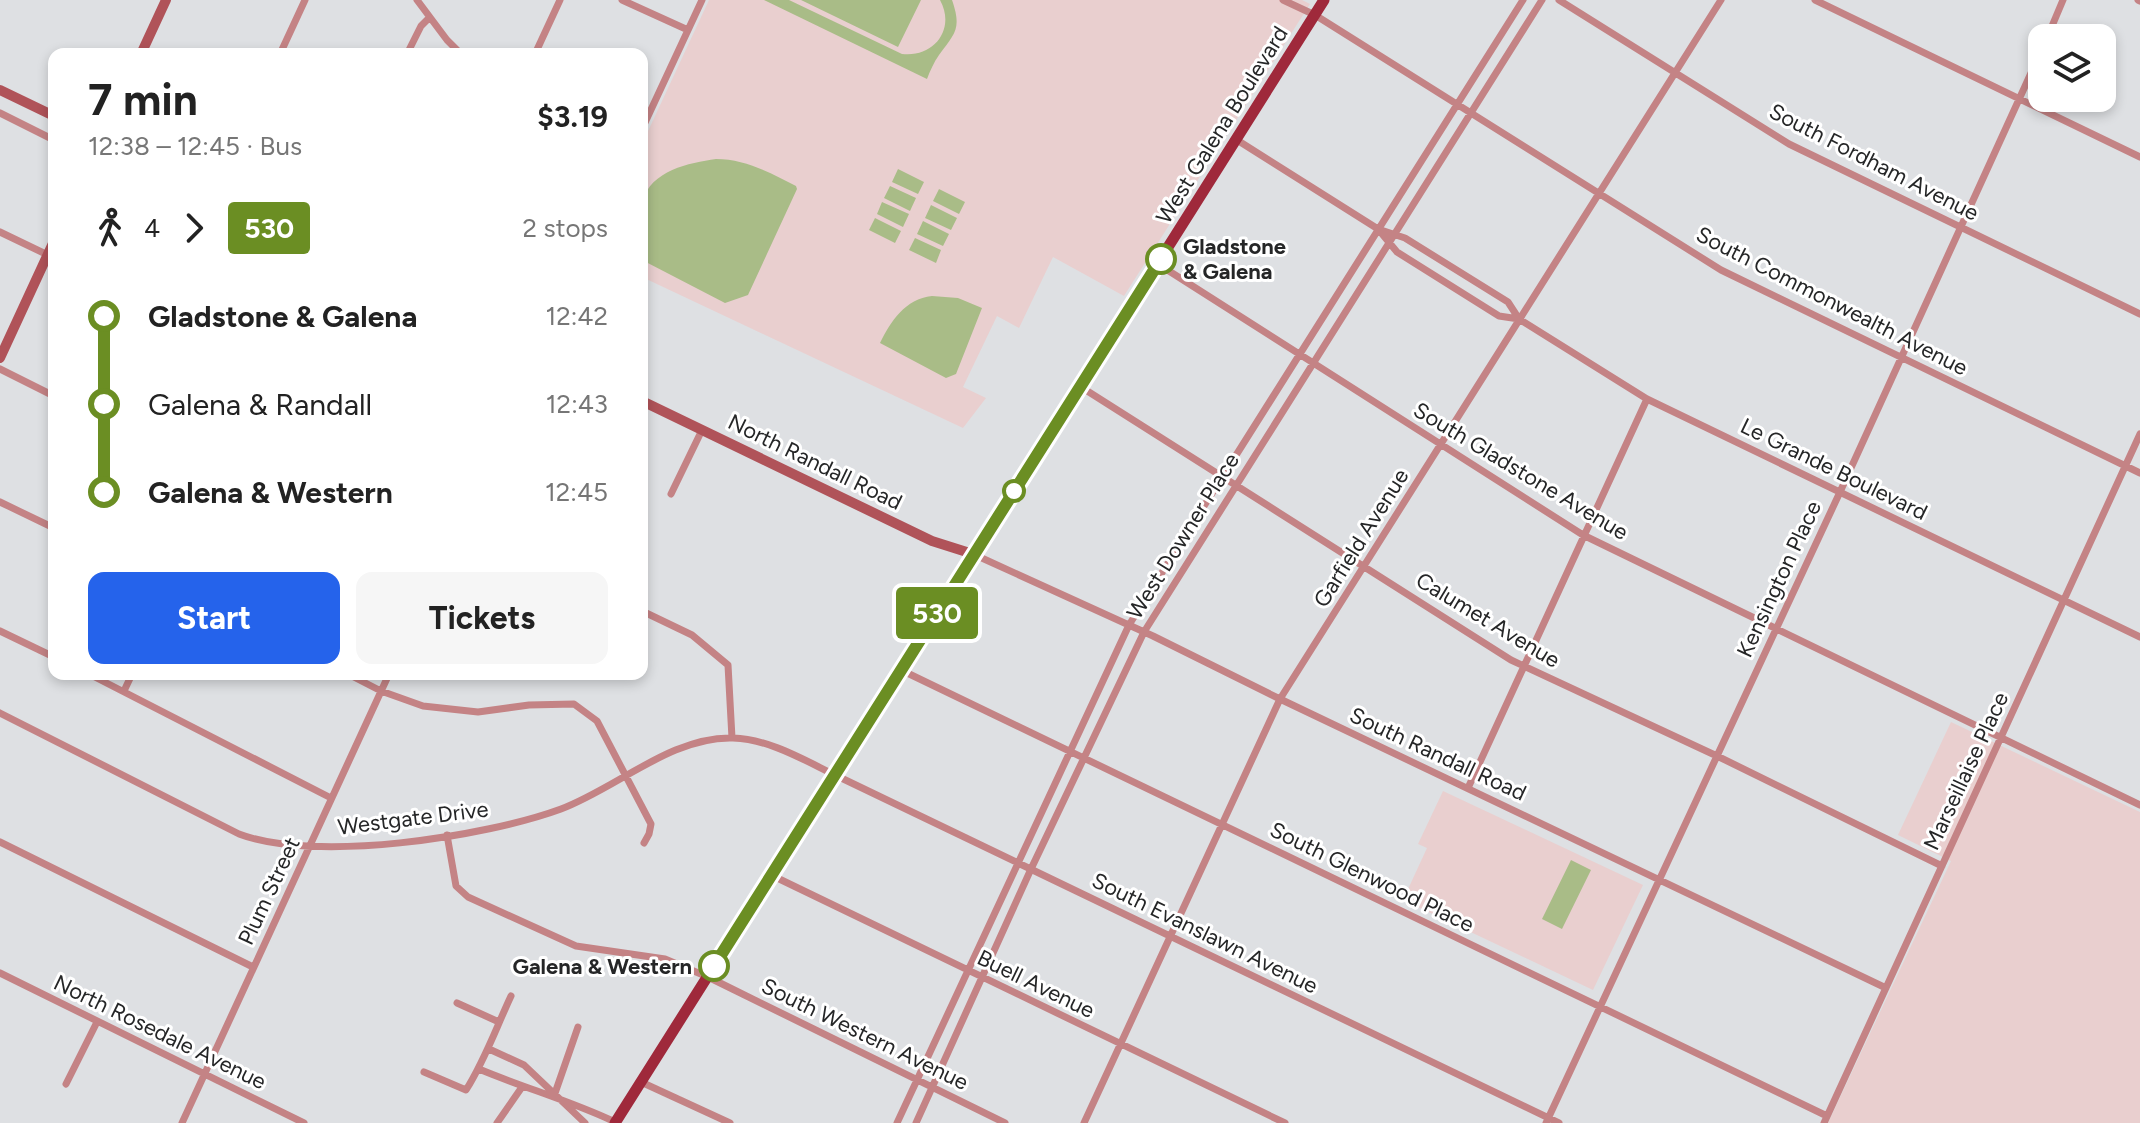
<!DOCTYPE html>
<meta charset="utf-8">
<style>
:root{--surface:#fff;--page:#f6f6f6;--text:#222;--muted:#767676;--accent:#2563eb}
body{margin:0;font-family:Figtree,sans-serif;background:var(--page);color:var(--text);height:100vh;display:flex;flex-direction:column;font-size:30px;white-space:nowrap}
*{box-sizing:border-box;margin:0}
p{font-size:26px;color:var(--muted)}
.icon{flex:none;width:44px;height:44px;fill:none;stroke:currentColor;stroke-width:2;stroke-linecap:round;stroke-linejoin:round}
.map{position:relative;flex:1;overflow:hidden}
.panel{position:absolute;left:48px;top:48px;width:600px;height:632px;display:flex;flex-direction:column;background:var(--surface);border-radius:16px;box-shadow:0 4px 12px #0003}
.panel>*{flex:none}
.badge{padding:0 16px;border-radius:6px;font-size:28px;line-height:52px}
.tools{position:absolute;left:2028px;top:24px;display:grid;gap:16px}
.tools a{display:grid;place-items:center;width:88px;height:88px;border-radius:16px;background:var(--surface);box-shadow:0 4px 12px #0003;font-size:40px}
.map>.badge{position:absolute;translate:-50% -50%;box-shadow:0 0 0 4px #fff}
.legs{display:flex;align-items:center;gap:12px;height:88px;padding:0 40px;font-size:26px}
.legs p{margin-inline-start:auto}
.summary{display:flex;align-items:center;justify-content:space-between;height:136px;padding:0 40px}
h1{font-size:44px;font-weight:700;line-height:60px}
.cta{display:flex;gap:16px;margin-top:auto;padding:16px 40px}
.cta a{flex:1;height:92px;border-radius:16px;background:var(--accent);color:#fff;font-size:32px;font-weight:700;line-height:92px;text-align:center}
.cta a+a{background:var(--page);color:var(--text)}
ul{padding:0 40px;list-style:none}
li{display:flex;align-items:center;gap:28px;height:88px;font-size:30px}
li i{display:grid;place-items:center;width:12px;height:100%;margin:0 10px;background:currentColor}
li i::after{content:'';width:20px;height:20px;margin:-10px;border:6px solid;border-radius:50%;background:var(--surface)}
li p{margin-inline-start:auto}
li:first-child i{background:linear-gradient(#0000 50%,currentColor 0)}
li:last-child i{background:linear-gradient(currentColor 50%,#0000 0)}
.map>svg:first-child{display:block}
.education{fill:#e9cfcf}
.green{fill:#a9bc87}
.lines{fill:none;stroke-linecap:round;stroke-linejoin:round}
.street{stroke:#c48385;stroke-width:7}
.secondary{stroke:#b05359;stroke-width:10}
.primary{stroke:#9f293b;stroke-width:11}
.line-1-casing{stroke:#fff;stroke-width:18}
.line-1{stroke:#6b8e23;stroke-width:12}
.stop-1-dot{fill:#fff;stroke:#6b8e23;stroke-width:4}
.labels{text-anchor:middle;dominant-baseline:central;stroke-width:6;stroke-linejoin:round;paint-order:stroke}
.street-label{font-size:22px;fill:#252627;stroke:#fff}
.stop-label{font-size:22px;font-weight:bold;fill:#252627;stroke:#fff;text-anchor:start}
</style>
<div class="map">
<svg width="2140" height="1123" viewBox="0 0 2140 1123">
<rect width="100%" height="100%" fill="#dee0e3"/>
<path class="education" d="M709,0H1302L1310,4L1124,296L1053,257L1019,328L997,316L963,387L986,398L963,428L642,277V144Z
M1951,722L2140,812V1123H1828L1951,861L1898,835Z
M1443,791L1643,885L1593,990L1403,900L1427,848L1418,844Z"/>
<path class="green" d="M764,0H789L902,54C934,58 956,29 940,0H952C962,29 955,33 939,55C934,62 930,71 927,79Z
M801,0H921L898,47Z
M716,159C745,159 771,173 796,186L797,189L748,295L725,303L642,260C642,242 638,218 642,202C651,170 689,163 716,159Z
M898,169L924,182L918,194L892,182Z
M890,186L916,198L910,211L884,198Z
M939,189L965,202L959,214L933,201Z
M882,202L909,214L903,227L877,214Z
M931,205L957,218L951,230L925,218Z
M875,218L901,231L895,243L869,230Z
M923,221L949,234L943,246L917,234Z
M915,238L941,250L936,263L909,250Z
M932,296L958,298L982,308L956,374L946,378L880,343C891,321 905,299 932,296Z
M1571,860L1591,870L1562,929L1542,919Z"/>
<g class="lines">
<path class="street" d="M417,0L447,40L461,54
M622,0L688,30
M1283,0L1315,15L1721,270L2140,473
M1559,0L1789,144L2140,314
M1815,0L2140,157
M2138,0L2140,1
M2047,38L2063,0
M280,54L305,0
M407,54L421,26L429,18
M535,54L560,0
M0,113L54,140
M642,129L702,0
M1237,140L1378,229L1405,238L1508,302L1519,319
M1378,229L1397,252L1499,316L1519,319L1647,399L2140,637
M0,232L54,258
M1158,264L1583,535L2140,805
M0,369L54,396
M1081,387L1511,660L1717,756L1942,866
M671,494L702,430
M0,502L54,528
M973,554L1153,636L1280,699L1886,988
M642,611L692,635L728,665L732,738
M0,631L54,657
M901,670L1827,1116
M89,674L331,798
M348,674L381,691L423,706L478,712L529,705L574,704L597,721L651,824L649,834L644,843
M124,691L132,674
M0,713L239,834C315,863 485,837 561,809C617,788 672,736 733,738C769,739 804,760 835,775L1559,1123
M1468,788L1647,399
M447,835L456,886L468,897L576,946L665,959L708,977L1005,1123
M0,842L253,967
M771,875L1285,1123
M0,973L304,1123
M457,1003L499,1022
M489,1049L524,1065L585,1123
M479,1069C524,1088 571,1101 615,1122
M424,1072L466,1090C485,1060 496,1028 511,996
M641,1082L730,1123
M66,1084L97,1022
M554,1096L578,1027
M182,1123L389,674
M497,1123L522,1087
M897,1123L1129,625L1523,0
M916,1123L1031,869L1144,632L1542,0
M1084,1123L1280,699L1721,0
M1546,1123L1840,492L2042,49
M1824,1123L2140,434"/>
<path class="secondary" d="M141,54L166,0
M0,90L54,116
M0,358L54,241
M642,401L932,541L973,554"/>
<path class="primary" d="M615,1123L1324,0"/>
</g>
<g class="lines">
<g class="line-1-casing">
<path id="line-1" d="M714,966L1161,259"/>
</g>
<use href="#line-1" class="line-1"/>
</g>
<g class="stop-1-dot">
<circle cx="1161" cy="259" r="14"/>
<circle cx="1014" cy="491" r="10"/>
<circle cx="714" cy="966" r="14"/>
</g>
<g class="labels">
<g class="street-label">
<text transform="translate(1222 125) rotate(-58)">West Galena Boulevard</text>
<text transform="translate(1874 162) rotate(27)">South Fordham Avenue</text>
<text transform="translate(1832 301) rotate(27)">South Commonwealth Avenue</text>
<text transform="translate(815 462) rotate(26)">North Randall Road</text>
<text transform="translate(1834 469) rotate(26)">Le Grande Boulevard</text>
<text transform="translate(1521 471) rotate(31)">South Gladstone Avenue</text>
<text transform="translate(1183 536) rotate(-58)">West Downer Place</text>
<text transform="translate(1361 538) rotate(-58)">Garfield Avenue</text>
<text transform="translate(1779 579) rotate(-65)">Kensington Place</text>
<text transform="translate(1488 620) rotate(31)">Calumet Avenue</text>
<text transform="translate(1438 754) rotate(25)">South Randall Road</text>
<text transform="translate(1966 771) rotate(-65)">Marseillaise Place</text>
<text transform="translate(413 818) rotate(-7)">Westgate Drive</text>
<text transform="translate(1372 877) rotate(26)">South Glenwood Place</text>
<text transform="translate(269 891) rotate(-65)">Plum Street</text>
<text transform="translate(1205 933) rotate(26)">South Evanslawn Avenue</text>
<text transform="translate(1036 984) rotate(26)">Buell Avenue</text>
<text transform="translate(160 1032) rotate(26)">North Rosedale Avenue</text>
<text transform="translate(865 1034) rotate(26)">South Western Avenue</text>
</g>
<g class="stop-label">
<text x="1183" y="246">Gladstone<tspan x="1183" dy="25">&amp; Galena</tspan></text>
<text x="692" y="966" text-anchor="end">Galena &amp; Western</text>
</g>
</g>
</svg>
<div class="tools">
<a><svg class="icon" aria-label="layers" viewBox="0 0 24 24"><path d="M12 4l9 5-9 5-9-5zM3 14l9 5 9-5"/></svg></a>
</div>
<b class="badge" style="left:937px;top:613px;background:#6b8e23;color:#fff">530</b>
<section class="panel">
<div class="summary"><div><h1>7 min</h1><p>12:38 – 12:45 · Bus</p></div><b>$3.19</b></div>
<div class="legs"><svg class="icon" aria-label="walk" viewBox="0 0 24 24"><circle cx="13" cy="4" r="2"/><path d="M13 8l-2 6 4 7M11 14l-3 7M7 12l3-4h3l4 4"/></svg>4<svg class="icon" aria-label="forward" viewBox="0 0 24 24"><path d="M9 5l7 7-7 7"/></svg><b class="badge" style="background:#6b8e23;color:#fff">530</b><p>2 stops</p></div>
<ul>
<li><i style="color:#6b8e23"></i><b>Gladstone &amp; Galena</b><p>12:42</p></li>
<li><i style="color:#6b8e23"></i><span>Galena &amp; Randall</span><p>12:43</p></li>
<li><i style="color:#6b8e23"></i><b>Galena &amp; Western</b><p>12:45</p></li>
</ul>
<div class="cta"><a>Start</a><a>Tickets</a></div>
</section>
</div>
